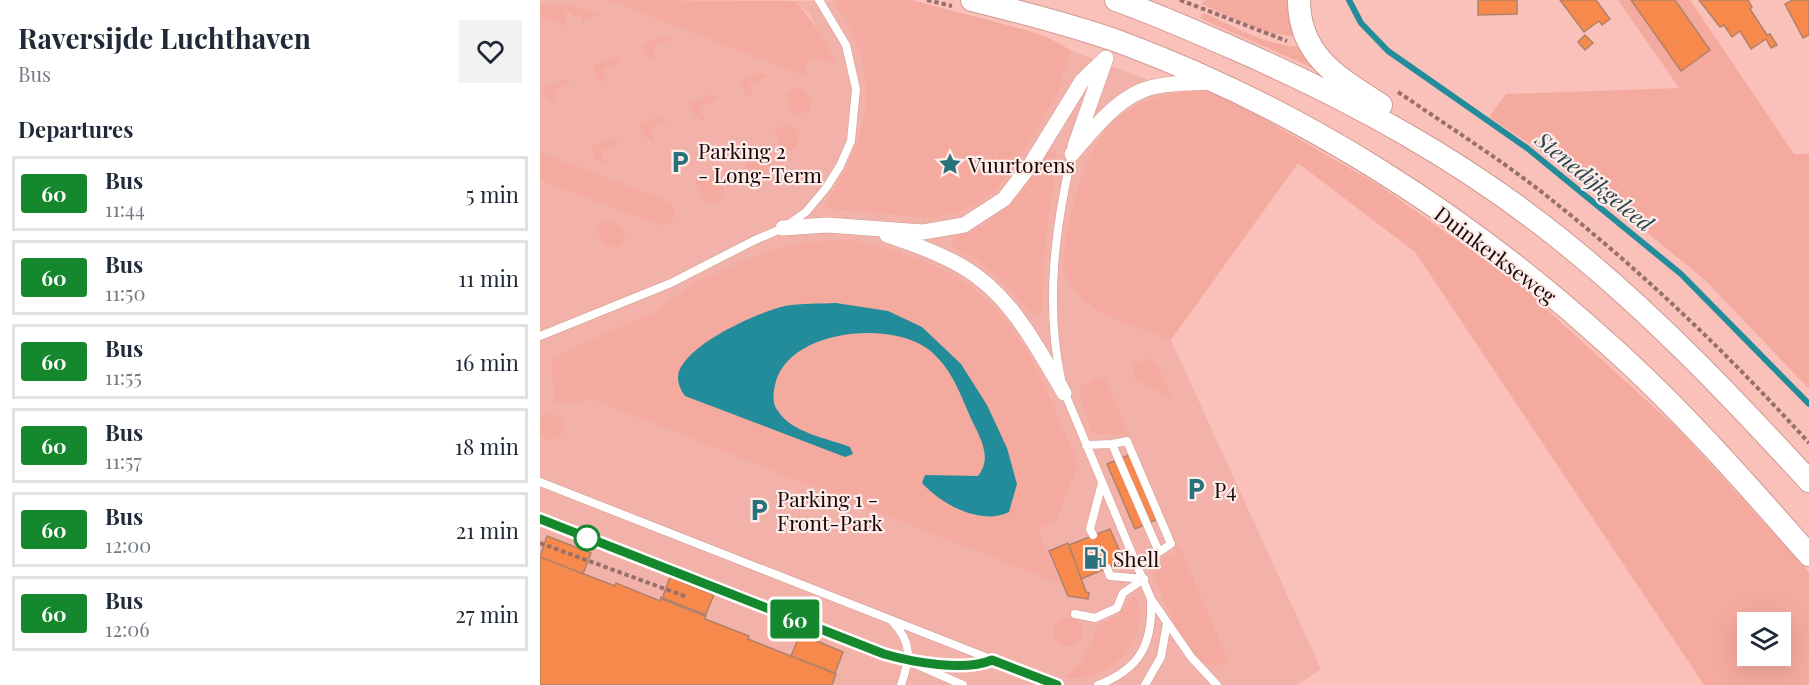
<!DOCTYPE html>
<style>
:root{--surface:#fff;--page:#f2f2f3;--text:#1f2937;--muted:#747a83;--line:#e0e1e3}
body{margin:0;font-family:"Playfair Display",serif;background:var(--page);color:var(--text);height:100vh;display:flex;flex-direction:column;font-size:22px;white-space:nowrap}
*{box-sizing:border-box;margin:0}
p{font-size:20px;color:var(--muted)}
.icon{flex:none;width:33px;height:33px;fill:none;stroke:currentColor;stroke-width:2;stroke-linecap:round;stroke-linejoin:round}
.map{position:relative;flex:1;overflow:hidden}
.sheet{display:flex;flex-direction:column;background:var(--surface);width:540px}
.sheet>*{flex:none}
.badge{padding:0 12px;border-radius:4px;font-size:21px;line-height:39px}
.controls{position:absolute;left:1197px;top:612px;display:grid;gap:12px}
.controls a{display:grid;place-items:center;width:54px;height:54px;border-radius:0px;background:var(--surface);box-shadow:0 6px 24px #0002;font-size:30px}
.map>.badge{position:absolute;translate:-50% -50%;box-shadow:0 0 0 3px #fff}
h2{padding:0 18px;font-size:22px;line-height:54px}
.round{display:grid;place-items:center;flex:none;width:63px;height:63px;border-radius:0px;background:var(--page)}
.summary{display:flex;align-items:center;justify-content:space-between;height:102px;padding:0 18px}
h1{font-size:28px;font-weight:700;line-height:45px}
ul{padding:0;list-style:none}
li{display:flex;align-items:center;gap:18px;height:75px;margin:0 12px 9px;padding:0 6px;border:3px solid var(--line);border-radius:0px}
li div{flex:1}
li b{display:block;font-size:22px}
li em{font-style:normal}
li .badge{min-width:66px;font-weight:700;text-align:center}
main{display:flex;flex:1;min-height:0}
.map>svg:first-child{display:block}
.built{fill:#f2b2aa}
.green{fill:#f5aa9f;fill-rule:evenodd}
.water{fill:#238c9a}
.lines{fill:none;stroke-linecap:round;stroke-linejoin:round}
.stream{stroke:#238c9a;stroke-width:6}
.building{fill:#f7894c;stroke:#b0826b;stroke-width:1.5}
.service-casing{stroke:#cf9a92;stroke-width:9}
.minor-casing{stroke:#cf9a92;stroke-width:16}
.secondary-casing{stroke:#cf9a92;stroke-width:24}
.path{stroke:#98706b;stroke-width:4;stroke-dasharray:4.5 3;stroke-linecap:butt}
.service{stroke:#fff;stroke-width:8}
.minor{stroke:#fff;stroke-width:15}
.secondary{stroke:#fff;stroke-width:22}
.line-casing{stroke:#fff;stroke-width:14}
.line{stroke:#15882e;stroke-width:9}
.stop-dot{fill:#fff;stroke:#15882e;stroke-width:3}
.labels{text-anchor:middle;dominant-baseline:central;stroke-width:4.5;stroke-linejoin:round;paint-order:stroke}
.poi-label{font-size:21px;fill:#180605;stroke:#feedea;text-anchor:start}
.street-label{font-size:21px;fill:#180605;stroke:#feedea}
.water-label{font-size:22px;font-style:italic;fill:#28464b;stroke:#feedea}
</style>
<main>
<section class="sheet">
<div class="summary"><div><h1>Raversijde Luchthaven</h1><p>Bus</p></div><a class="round"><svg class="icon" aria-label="heart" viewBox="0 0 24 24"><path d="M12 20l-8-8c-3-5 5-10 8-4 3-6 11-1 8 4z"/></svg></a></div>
<h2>Departures</h2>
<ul>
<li><span class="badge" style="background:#15882e;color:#fff">60</span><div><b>Bus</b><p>11:44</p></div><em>5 min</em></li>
<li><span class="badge" style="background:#15882e;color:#fff">60</span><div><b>Bus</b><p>11:50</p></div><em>11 min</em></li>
<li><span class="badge" style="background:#15882e;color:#fff">60</span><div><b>Bus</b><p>11:55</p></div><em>16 min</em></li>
<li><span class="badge" style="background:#15882e;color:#fff">60</span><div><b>Bus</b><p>11:57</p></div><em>18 min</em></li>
<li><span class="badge" style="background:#15882e;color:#fff">60</span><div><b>Bus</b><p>12:00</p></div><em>21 min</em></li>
<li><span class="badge" style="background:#15882e;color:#fff">60</span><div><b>Bus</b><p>12:06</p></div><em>27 min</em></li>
</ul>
</section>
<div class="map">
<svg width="1269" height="685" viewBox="0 0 1269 685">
<rect width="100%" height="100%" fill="#f9c1b9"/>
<path class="built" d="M0,0H67L266,76V63L274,58L295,64L271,16L256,1L370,0L486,30L511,39L530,50L636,91L549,306L631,340L781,669L757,685H0Z"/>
<path class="green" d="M67,0L256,1L287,41L295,64L274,58L266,63L267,77Z
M299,0H371L486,30L511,39L530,50L519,90L476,165L458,188L440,202L417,213L393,218L282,208C330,139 346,73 293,1Z
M666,0H752L758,36C726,38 691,16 661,4Z
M1078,0H1150L1254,154H1269V389L1165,280L1034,173L949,117L966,94L1139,88Z
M0,4L31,6L62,13L43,22L41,15L34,18L30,11L24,14L29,27L0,16Z
M664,13C694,26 728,48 762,46L775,69L660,18Z
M122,35L132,39L112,48L117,61L108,57L102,44Z
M72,57L82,61L62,70L68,83L58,79L52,66Z
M219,72L229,76L209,85L214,98L205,95L199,81Z
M23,79L32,83L13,91L18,105L8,101L3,88Z
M258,87L267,92L272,101L269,110L261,114L253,113L245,93Z
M664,90L690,96L713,106L729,122L837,184L979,284L1141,432L1269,572V685H1164L875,252L758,163L631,340C604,329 555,316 537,294C533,289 526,277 525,270C519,237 545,152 568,127C593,101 629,91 664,90ZM1208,622H1240V656H1208Z
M169,94L179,98L159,107L165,120L155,117L149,103Z
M119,116L129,120L110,129L115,142L106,139L99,125Z
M247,124L256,129L259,139C257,148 251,152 242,150L234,130Z
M70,138L80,142L60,151L65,164L56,160L50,147Z
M514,151L518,156L505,245L502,312L496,317L456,276L434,258L412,246L411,242L414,237C460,226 485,191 507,152Z
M0,152L130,202L135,208V217L128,225H119L0,180Z
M217,154C227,157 235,163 231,175L221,181L212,179L203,159Z
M167,175L184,186V196L177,204L163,202L154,181Z
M69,219C79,224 88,228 84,241L78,247L64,246L55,226Z
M308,240C461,270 483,331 538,464L517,520L498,530L520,584L49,398L34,405L14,401L11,359L15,356L113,313L152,284L217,255L264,242Z
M606,358L617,364L633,399L593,378V365Z
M558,376L566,381L590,435C577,433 561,437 550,431C548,416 540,402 540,387Z
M-2 427a13 13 0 1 1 26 0a13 13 0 1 1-26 0Z
M638,543L689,662C681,665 674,668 666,664C645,655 620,592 612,571L623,559L635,555Z
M593,596L597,598C610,644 571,681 525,678C538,662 556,648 555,626L578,616Z
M514 632a14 14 0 1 1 28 0a14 14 0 1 1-28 0Z"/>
<path class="water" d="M296,303L348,311L382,327L421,364L447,405L467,448L477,484L469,512C441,526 401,504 382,483L385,475L438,476C454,456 438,435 429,414C419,390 409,365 388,349C348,320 247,330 235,385C233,394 232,404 238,411C252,433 287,438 310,447L313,454L305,457L145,396C140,389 136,380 139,371C151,342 216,313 245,306C261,303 280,304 296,303Z"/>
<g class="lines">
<path class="stream" d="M809,0L821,23L848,51L987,148L1141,274L1269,404"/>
</g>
<path class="building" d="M938,0H977V14L938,15Z
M1020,0H1056L1070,19L1062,25L1059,21L1044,32Z
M1091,0H1135L1170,50L1141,71Z
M1159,0H1208L1212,7L1210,9L1227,35L1230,34L1237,45L1231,48L1226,39L1211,49L1200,31L1192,37L1184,25L1180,27Z
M1253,0H1269V35L1263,38L1245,4Z
M1045,35L1053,43L1045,50L1038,42Z
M594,453L622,517L595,529L567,464Z
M570,529L584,561L541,579L529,545Z
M7,536L51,553L43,574L0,557Z
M528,543L546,592L549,593L548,599L528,596L509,551Z
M0,557L75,586L76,583L120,601L121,597L166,615L165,619L209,636L208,639L296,674L292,685H0Z
M130,577L174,595L165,616L122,599Z
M260,634L303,652L295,673L251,656Z"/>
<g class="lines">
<g class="service-casing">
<path id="service" d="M0,336L131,283L213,241L243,228L266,212L286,188L300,166L311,141L316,89L306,45L279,0
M521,379C505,305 515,227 532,154
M524,391L611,599L651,657L677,685
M572,444L587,441L631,544L619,552
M546,445L572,444L619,552L597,563
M0,482L517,685
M0,519L344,654C373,662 424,672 452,660
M553,535L550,529L562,483
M567,568L570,576L604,579
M535,614L555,618L577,608L583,593L604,579
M352,621C373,643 370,659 361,685
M373,663L423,685
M558,685C600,669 613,644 611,600
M605,685L621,657L627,623"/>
</g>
<g class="minor-casing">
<path id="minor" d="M535,146L565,61
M532,154C551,132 573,103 601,91C621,82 648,84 670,82
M243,228L287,225L383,232L424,225L464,199L491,164L542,81L566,58
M347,235C373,244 399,253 423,267C471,295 497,347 524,393"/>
</g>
<g class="secondary-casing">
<path id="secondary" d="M432,0C481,12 532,25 580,42C760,109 925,214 1067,343C1140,408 1205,482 1269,555
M576,0C616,14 654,31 693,48C812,100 924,161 1025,243C1114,315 1192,397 1269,481
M759,0C759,56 799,78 841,105"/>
</g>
<path class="path" d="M387,0L412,6
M640,0L747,41
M858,92C912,129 968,164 1018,205C1108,277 1192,358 1269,443
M0,543L147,597"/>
<use href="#service" class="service"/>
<use href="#minor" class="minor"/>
<use href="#secondary" class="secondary"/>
</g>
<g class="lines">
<g class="line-casing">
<path id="line" d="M0,519L344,654C372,662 424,672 452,660L517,685"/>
</g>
<use href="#line" class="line"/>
</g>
<defs>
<g id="parking-bare" transform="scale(1.8)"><path d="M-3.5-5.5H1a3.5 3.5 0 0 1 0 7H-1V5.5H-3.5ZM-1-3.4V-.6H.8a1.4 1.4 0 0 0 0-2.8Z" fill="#29717b" stroke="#feedea" stroke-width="2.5" paint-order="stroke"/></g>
<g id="sight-bare" transform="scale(1.8)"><path d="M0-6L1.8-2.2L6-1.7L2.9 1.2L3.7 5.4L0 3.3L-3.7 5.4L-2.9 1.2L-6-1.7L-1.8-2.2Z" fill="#29717b" stroke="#feedea" stroke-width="2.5" paint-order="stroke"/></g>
<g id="fuel-bare" transform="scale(1.8)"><path d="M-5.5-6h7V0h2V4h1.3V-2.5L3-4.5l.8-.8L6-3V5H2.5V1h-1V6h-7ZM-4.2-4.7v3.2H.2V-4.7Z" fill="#29717b" stroke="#feedea" stroke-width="2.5" paint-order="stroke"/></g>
</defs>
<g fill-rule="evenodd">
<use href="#parking-bare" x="140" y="162"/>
<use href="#sight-bare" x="410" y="164"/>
<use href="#parking-bare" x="656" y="489"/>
<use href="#parking-bare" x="219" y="510"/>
<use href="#fuel-bare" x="555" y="558"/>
</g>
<circle class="stop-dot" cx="47" cy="538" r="12"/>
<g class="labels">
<g class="poi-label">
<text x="158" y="150">Parking 2<tspan x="158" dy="24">- Long-Term</tspan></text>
<text x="428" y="164">Vuurtorens</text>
<text x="674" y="489">P4</text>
<text x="237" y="498">Parking 1 -<tspan x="237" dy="24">Front-Park</tspan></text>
<text x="573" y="558">Shell</text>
</g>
<g class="street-label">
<text transform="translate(956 254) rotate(37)">Duinkerkseweg</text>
</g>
<g class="water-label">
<text transform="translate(1055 181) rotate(39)">Stenedijkgeleed</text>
</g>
</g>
</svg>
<div class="controls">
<a><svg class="icon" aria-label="layers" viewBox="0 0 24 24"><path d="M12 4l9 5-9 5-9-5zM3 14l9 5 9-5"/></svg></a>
</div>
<b class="badge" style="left:255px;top:619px;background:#15882e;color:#fff">60</b>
</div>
</main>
